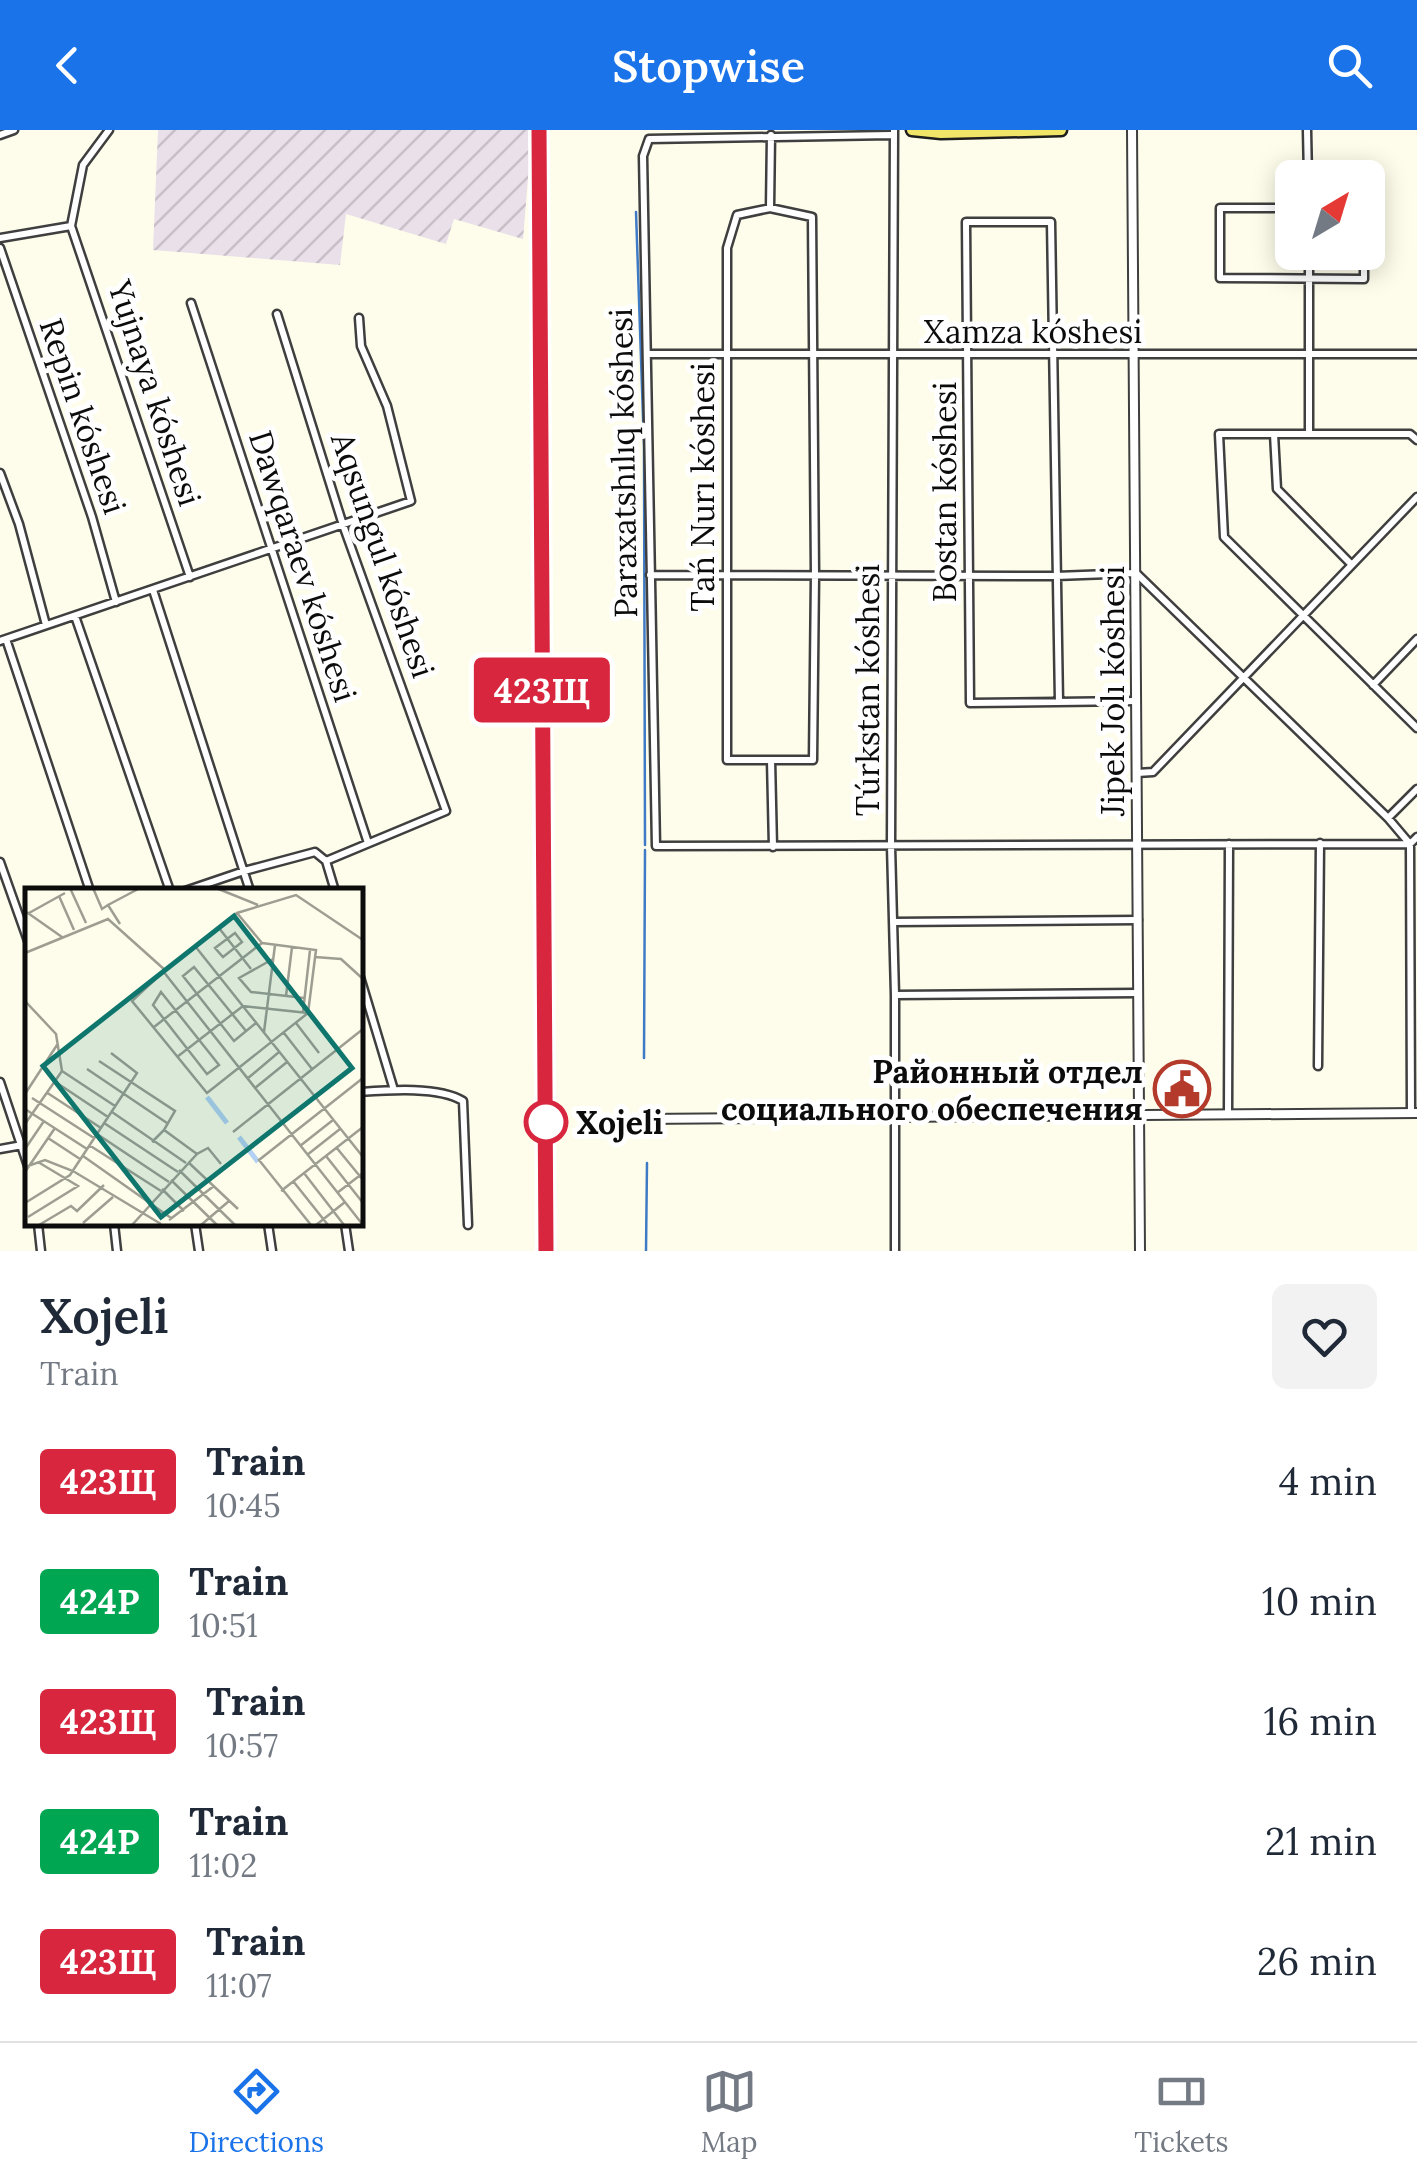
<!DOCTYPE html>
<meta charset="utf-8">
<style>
:root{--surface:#fff;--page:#f2f2f3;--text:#1f2937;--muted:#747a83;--line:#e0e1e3;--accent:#1a73e8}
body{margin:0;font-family:Lora,serif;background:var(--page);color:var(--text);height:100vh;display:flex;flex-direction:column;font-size:38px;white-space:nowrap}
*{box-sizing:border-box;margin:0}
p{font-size:32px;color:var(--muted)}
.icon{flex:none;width:55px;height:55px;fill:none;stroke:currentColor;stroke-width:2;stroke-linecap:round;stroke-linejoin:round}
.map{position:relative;height:1121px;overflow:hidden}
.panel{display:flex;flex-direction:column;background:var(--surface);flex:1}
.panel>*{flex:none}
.badge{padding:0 20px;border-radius:8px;font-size:35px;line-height:65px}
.needle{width:65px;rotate:38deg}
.controls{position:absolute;left:1275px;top:30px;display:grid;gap:20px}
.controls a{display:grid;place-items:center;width:110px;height:110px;border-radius:15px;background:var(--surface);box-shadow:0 5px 25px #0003;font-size:50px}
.map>.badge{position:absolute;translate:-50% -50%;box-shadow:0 0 0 5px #fff}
.round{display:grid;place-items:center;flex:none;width:105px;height:105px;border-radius:15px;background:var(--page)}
.headline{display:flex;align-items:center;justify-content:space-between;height:170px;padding:0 40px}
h1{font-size:48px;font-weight:600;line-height:75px}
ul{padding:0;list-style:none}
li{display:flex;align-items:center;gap:30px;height:120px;padding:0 40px}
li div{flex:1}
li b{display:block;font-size:38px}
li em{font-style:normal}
li .badge{min-width:110px;font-weight:700;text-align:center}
header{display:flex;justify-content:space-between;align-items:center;height:130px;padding:0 40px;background:var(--accent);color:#fff;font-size:45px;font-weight:600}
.menu{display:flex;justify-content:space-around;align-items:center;height:140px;border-top:2px solid var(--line);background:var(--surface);font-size:28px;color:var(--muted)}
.menu a{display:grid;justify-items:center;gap:5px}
.menu .on{color:var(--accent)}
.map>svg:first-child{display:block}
.industrial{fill:url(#industrial-furrows)}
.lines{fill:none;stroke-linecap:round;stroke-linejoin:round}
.stream{stroke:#3e7ac6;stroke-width:2.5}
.minor-casing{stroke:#3f3f3f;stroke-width:11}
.tertiary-casing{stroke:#3f3f3f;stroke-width:12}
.primary-casing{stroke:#1d1d1d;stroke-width:15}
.minor{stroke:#fff;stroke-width:6}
.tertiary{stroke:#fff;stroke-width:8}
.primary{stroke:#f1e568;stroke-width:10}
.rail-casing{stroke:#b43a2b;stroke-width:6}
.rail{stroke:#fff;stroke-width:2.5;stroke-dasharray:8;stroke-linecap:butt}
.line-casing{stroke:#fff;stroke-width:22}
.line{stroke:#d7263d;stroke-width:15}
.stop-dot{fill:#fff;stroke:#d7263d;stroke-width:5}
.labels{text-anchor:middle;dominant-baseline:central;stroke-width:10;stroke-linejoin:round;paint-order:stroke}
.street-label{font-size:32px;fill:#0c0c0c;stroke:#fff}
.poi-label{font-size:32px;font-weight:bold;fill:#0c0c0c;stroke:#fff;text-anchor:end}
.stop-label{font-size:32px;font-weight:bold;fill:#0c0c0c;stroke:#fff;text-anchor:start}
.inset-river{fill:none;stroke:#b3d1f2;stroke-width:5}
.inset-road{fill:none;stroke:#9d9d92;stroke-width:2.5}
.view{fill:#0f766e;fill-opacity:0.15;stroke:#0f766e;stroke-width:5}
.inset-edge{fill:none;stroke:#0c0c0c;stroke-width:5}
</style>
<header><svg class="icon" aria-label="back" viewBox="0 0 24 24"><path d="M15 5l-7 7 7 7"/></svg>Stopwise<svg class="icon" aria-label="search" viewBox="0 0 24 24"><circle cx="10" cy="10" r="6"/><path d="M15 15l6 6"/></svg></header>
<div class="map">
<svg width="1417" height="1121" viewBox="0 0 1417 1121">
<defs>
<pattern id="industrial-furrows" width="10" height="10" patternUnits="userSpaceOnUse" patternTransform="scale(2.5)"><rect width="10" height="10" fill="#eae0ea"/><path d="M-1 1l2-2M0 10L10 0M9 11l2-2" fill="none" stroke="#c8bfc8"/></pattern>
</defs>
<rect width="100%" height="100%" fill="#fefdeb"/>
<path class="industrial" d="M158,0H532L523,109L454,89L446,114L346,84L340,135L153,120Z"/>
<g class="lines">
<path class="stream" d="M636,82L644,316L645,715
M644,928L645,720
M646,1121L647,1033"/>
<g class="minor-casing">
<path id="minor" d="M894,0L891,716L895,865V1121
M1307,0L1308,48
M0,5L14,0
M891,5L649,9L643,26L656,716L1410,714L1417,707
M770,78L812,87L815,445L813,630H727V118L737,85Z
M770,78L771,5
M1292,78H1220V148L1364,149V122
M71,96L190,447
M71,96L83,35L109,0
M0,108L71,96
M0,118L92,387L116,472
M191,173L368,713
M277,184L343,395L446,681L326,731
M649,224H1417
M1309,303V122
M1274,304L1277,359L1351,434
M1417,310L1410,304H1219L1224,407L1417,598
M0,343L19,394L46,495
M650,445L1056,446L1136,443L1388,688L1410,714L1411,983
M153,460L250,761
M75,486L170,761
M6,509L90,761
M0,511L411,371L387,276L361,216L359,188
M1373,555L1417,509
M1059,572L1051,92H966L970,573L1136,571
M771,630L773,717
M1137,643L1153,642L1417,367
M1388,688L1417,659
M0,732L28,811
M185,761L244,741L315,722L326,731L335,761
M893,792L1138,790
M360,847L394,960
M895,865L1138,863
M1318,936L1320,713
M0,952L28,1036
M360,962C388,960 439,956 463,971L468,1095
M1228,984L1229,714
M0,1019L28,1014
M38,1094L41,1121
M114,1094L117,1121
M195,1094L199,1121
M268,1094L272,1121
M345,1094L349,1121"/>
</g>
<g class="tertiary-casing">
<path id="tertiary" d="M1132,0L1140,1121
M641,989L1417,983"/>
</g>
<g class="primary-casing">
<path id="primary" d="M912,0L941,3L1061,0"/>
</g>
<use href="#minor" class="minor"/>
<use href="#tertiary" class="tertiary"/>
<use href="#primary" class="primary"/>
<g class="rail-casing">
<path id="rail" d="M539,0L546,1121"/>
</g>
<use href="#rail" class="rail"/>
</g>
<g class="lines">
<g class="line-casing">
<path id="line" d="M539,0L546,1121"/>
</g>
<use href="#line" class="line"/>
</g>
<defs>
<g id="civic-ring" transform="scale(2.875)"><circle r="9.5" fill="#fff" stroke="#b43a2b" stroke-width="1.5"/><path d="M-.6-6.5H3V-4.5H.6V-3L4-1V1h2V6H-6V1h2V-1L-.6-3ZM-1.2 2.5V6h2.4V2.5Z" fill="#b43a2b"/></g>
</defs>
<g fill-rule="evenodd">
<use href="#civic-ring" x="1182" y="959"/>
</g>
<circle class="stop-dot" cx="546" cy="992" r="20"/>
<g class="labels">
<g class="street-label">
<text x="1033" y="201">Xamza kóshesi</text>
<text transform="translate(155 263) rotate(72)">Yujnaya kóshesi</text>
<text transform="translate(83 286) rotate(71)">Repin kóshesi</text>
<text transform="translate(623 333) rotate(-91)">Paraxatshılıq kóshesi</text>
<text transform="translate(702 357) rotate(-90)">Tań Nurı kóshesi</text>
<text transform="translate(944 362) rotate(-90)">Bostan kóshesi</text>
<text transform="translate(383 425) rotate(71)">Aqsungul kóshesi</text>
<text transform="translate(303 436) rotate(72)">Dawqaraev kóshesi</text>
<text transform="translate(867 560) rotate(-90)">Túrkstan kóshesi</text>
<text transform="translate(1112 561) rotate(-90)">Jipek Jolı kóshesi</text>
</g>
<g class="poi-label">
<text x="1143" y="941">Районный отдел<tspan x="1143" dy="37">социального обеспечения</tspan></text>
</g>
<g class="stop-label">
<text x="576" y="992">Xojeli</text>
</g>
</g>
<g transform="translate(25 758)">
<rect width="338" height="338" fill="#fefdeb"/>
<path class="inset-river" d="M182,209L202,235M214,249L233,274"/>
<path class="inset-road" d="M45,0L61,35M68,0L77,21L83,17L95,36M191,0L233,17M34,8L49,42M83,17L115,0M0,23L37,49M4,25L40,5M212,25L237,55M194,40L226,81M210,45L217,54L198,69L190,60ZM170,58L338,269M0,65L83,31L140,82L212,25L271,7L338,52M290,69L316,71L338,91M248,71L214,90L226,104L279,110M138,83L338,337M138,84L107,113L182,205L283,125L291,62L237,55M136,104L194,177L182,186L128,117ZM261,108L267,59M0,113L31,146L37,183M278,124L285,62M271,135L294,165M129,139L237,55M221,143L169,79L158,88L209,153L231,135M239,144L250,57M259,145L287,181M152,169L218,118L283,125L312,162M74,173L150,223L139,242M62,181L142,235M37,183L90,218M222,191L254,164M29,193L83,229M230,200L262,174M21,204L76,240M0,206L32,157M7,210L69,250M0,221L62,261M87,224L161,275M79,235L153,284M0,236L37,183M208,244L338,141M72,246L144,294M23,250L55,271M127,254L139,242L172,266M64,257L136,303M275,258L308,232M311,259L338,292M0,261L19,233M282,267L315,241M58,268L146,330M301,268L338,315M163,274L213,321M0,279L20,272L48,283L136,336M154,282L210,337M0,284L30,240M279,285L319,337M146,292L192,337M268,293L303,337M137,301L159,323M256,303L338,239M312,305L338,285M0,315L45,287L112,185L86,165M3,329L53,298L13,274M144,332L189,298M58,335L88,309M14,337L46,318L52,323L79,297M107,337L172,266L183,260L196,276M176,337L204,313M286,337L234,272L338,190M291,337L320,314"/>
<path class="view" d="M209,28L327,180L136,329L18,178Z"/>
<rect width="338" height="338" class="inset-edge"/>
</g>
</svg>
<div class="controls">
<a><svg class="needle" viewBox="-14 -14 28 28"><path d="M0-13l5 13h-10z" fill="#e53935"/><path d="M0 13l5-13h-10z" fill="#747a83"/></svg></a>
</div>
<b class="badge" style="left:542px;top:560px;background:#d7263d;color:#fff">423Щ</b>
</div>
<section class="panel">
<div class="headline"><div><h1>Xojeli</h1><p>Train</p></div><a class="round"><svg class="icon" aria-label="heart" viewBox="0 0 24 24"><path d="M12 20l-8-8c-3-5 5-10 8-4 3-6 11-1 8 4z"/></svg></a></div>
<ul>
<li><span class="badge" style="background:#d7263d;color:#fff">423Щ</span><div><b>Train</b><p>10:45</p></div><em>4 min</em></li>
<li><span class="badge" style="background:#00a651;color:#fff">424Р</span><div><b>Train</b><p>10:51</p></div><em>10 min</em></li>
<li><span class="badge" style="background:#d7263d;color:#fff">423Щ</span><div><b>Train</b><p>10:57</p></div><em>16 min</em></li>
<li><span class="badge" style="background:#00a651;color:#fff">424Р</span><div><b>Train</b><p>11:02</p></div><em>21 min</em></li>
<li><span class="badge" style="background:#d7263d;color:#fff">423Щ</span><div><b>Train</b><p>11:07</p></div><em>26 min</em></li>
</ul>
</section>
<nav class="menu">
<a class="on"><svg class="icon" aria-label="directions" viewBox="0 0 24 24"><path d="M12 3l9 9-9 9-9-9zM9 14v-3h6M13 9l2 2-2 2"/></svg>Directions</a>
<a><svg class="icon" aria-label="map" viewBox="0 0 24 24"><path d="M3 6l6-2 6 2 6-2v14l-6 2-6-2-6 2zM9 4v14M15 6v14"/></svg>Map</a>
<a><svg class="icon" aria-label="tickets" viewBox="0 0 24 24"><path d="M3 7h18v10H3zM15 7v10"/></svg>Tickets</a>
</nav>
